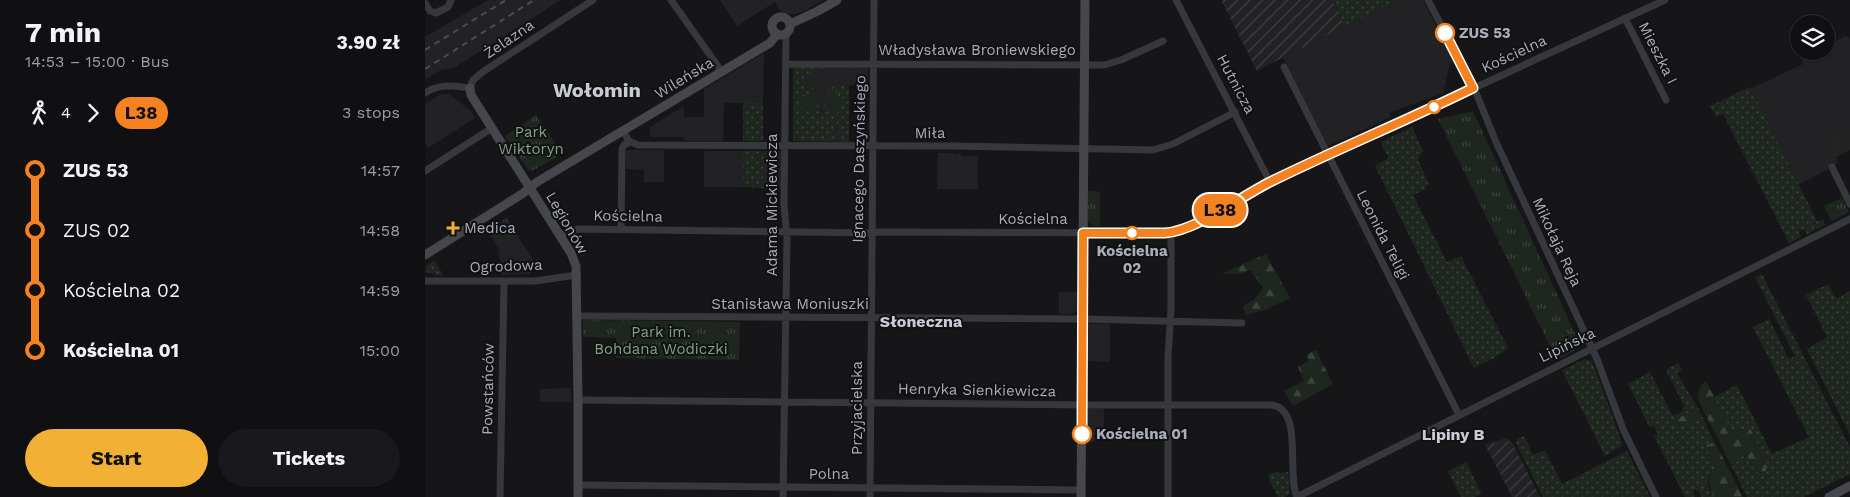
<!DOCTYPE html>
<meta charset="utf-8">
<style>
:root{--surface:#101012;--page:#19191b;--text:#f1f3f6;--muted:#9c9d9f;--line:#303032;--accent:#f2b134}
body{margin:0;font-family:"Work Sans",sans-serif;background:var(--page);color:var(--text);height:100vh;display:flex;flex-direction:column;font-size:19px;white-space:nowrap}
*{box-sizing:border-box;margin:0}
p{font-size:16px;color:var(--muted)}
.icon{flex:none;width:28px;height:28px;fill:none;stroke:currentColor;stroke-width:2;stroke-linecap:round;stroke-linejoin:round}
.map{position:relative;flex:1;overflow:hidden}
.sheet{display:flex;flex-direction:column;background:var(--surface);width:425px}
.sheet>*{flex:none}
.badge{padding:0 10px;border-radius:16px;font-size:18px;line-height:32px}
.tools{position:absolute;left:1365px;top:15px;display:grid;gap:10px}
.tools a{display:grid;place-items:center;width:45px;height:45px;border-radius:50%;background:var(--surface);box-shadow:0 1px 4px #0004,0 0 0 1px var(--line);font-size:25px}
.map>.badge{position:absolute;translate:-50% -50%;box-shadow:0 0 0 2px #fff}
.legs{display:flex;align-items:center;gap:8px;height:55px;padding:0 25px;font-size:16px}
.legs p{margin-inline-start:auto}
.head{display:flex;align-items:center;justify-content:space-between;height:85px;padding:0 25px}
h1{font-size:28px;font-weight:700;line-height:38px}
.button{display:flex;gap:10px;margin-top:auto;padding:10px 25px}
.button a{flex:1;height:58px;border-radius:30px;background:var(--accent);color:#111;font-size:20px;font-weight:700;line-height:58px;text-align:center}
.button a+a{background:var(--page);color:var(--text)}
ul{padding:0 25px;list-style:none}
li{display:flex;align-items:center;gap:18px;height:60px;font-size:19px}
li i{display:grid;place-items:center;width:8px;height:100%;margin:0 6px;background:currentColor}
li i::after{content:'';width:12px;height:12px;margin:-6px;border:4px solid;border-radius:50%;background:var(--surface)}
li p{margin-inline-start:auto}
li:first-child i{background:linear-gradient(#0000 50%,currentColor 0)}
li:last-child i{background:linear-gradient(currentColor 50%,#0000 0)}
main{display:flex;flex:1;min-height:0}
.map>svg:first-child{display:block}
.built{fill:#222225}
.industrial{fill:url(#industrial-furrows)}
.grass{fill:url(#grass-dots)}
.forest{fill:url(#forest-firs)}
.park{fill:url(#park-tufts)}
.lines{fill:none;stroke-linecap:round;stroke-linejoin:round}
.street{stroke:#37383d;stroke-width:7}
.secondary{stroke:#45474d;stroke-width:9}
.rail{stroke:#4a4c52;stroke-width:2;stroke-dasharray:6 5;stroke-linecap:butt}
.line-1-casing{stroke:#fff;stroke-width:11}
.line-1{stroke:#f58220;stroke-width:8}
.stop-1-dot{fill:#fff;stroke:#f58220;stroke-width:2.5}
.poi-dot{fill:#f2b134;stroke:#111113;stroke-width:2}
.labels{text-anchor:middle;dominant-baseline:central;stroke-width:4;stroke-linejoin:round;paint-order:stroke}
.stop-label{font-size:15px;font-weight:bold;fill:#a8adb8;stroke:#111113;text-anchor:start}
.street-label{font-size:15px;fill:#a8adb8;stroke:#111113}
.park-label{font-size:15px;fill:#7fa381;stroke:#111113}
.poi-label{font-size:15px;fill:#a8adb8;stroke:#111113;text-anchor:start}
.neighbourhood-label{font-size:16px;font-weight:bold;fill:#c9ccd4;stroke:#111113}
.district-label{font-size:20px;font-weight:bold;fill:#c9ccd4;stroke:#111113}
</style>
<main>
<section class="sheet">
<div class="head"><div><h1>7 min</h1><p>14:53 – 15:00 · Bus</p></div><b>3.90 zł</b></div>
<div class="legs"><svg class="icon" aria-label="walk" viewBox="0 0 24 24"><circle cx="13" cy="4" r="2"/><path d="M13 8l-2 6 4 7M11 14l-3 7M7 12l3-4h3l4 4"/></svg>4<svg class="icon" aria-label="forward" viewBox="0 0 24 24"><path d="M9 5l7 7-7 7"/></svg><b class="badge" style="background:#f58220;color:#111">L38</b><p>3 stops</p></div>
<ul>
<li><i style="color:#f58220"></i><b>ZUS 53</b><p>14:57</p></li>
<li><i style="color:#f58220"></i><span>ZUS 02</span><p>14:58</p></li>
<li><i style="color:#f58220"></i><span>Kościelna 02</span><p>14:59</p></li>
<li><i style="color:#f58220"></i><b>Kościelna 01</b><p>15:00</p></li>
</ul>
<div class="button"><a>Start</a><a>Tickets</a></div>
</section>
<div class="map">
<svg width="1425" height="497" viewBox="0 0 1425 497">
<defs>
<pattern id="industrial-furrows" width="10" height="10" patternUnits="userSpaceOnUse" patternTransform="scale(1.25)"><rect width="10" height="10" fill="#222225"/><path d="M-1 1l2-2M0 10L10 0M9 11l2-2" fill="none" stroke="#3f3f43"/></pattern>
<pattern id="grass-dots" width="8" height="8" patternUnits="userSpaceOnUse" patternTransform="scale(1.25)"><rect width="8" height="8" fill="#1e261f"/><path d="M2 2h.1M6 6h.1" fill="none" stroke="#3c433d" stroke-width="1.8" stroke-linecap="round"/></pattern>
<pattern id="forest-firs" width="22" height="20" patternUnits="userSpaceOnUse" patternTransform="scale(1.25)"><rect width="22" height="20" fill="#1e261f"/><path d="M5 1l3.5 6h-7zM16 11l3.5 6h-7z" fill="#3c433d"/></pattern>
<pattern id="park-tufts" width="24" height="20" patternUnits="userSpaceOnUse" patternTransform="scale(1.25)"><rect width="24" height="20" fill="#1e261f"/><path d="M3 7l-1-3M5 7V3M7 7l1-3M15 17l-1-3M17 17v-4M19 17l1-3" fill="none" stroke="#3c433d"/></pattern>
</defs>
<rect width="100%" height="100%" fill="#161618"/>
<path class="built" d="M63,0H136L29,68L16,70L0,80V37Z
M295,0H398L380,11L369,14L357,13L350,2L312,26Z
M972,0H998L1029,62L1025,64L1018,93L964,113L966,117L903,146L858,57Z
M1420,36L1425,38V150L1411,157L1413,163L1404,169L1373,185L1325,89L1378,64L1376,59L1391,51H1401V46Z
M339,53L338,103H299L298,141H259L258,137H225V127L259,106V117H279V89Z
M368,67L443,68V85H424V142L368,141L370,99Z
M16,94H24L47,112L50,118L3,148L0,143V104Z
M201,150H239V182H219V170L201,169Z
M279,151H318V187H279Z
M338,151H357L356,188H338Z
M513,153H530V155L535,153L537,156H553V189H512Z
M93,237L114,268L106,270V274L76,275L74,250L67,238Z
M634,292H652V310L649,314H634Z
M662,324H685V362L662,361Z
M146,388V402H115V389Z
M664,409H679V436L661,445V412Z"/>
<path class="industrial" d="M796,0H907L920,26L832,71Z
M1080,438L1087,442L1115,497H1087L1060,445L1068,441L1069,443Z"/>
<path class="grass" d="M907,0H972L920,26Z
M368,67H398V70H389V75L380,76V85H383L384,88H389L391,95L381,98L380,94L374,96L378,111L394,107L398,117L408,122L411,141H368Z
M420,84H424V142H415L412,122L400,114L398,105L405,108L411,117L413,91L411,98L402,95L405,88Z
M1325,87L1392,221L1398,219L1400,225L1382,234L1379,229L1374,231L1376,237L1364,243L1298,114L1291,117L1285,106Z
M318,103H338V141H318Z
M987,127L998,151L993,159L1004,185L1000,186L1001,189L988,195L1022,262L1036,256L1083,348L1070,358L1049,368L950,166L964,158L955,142Z
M318,151H338V188L318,187Z
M9,260L19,276L3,273L0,271L1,266Z
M1337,274L1425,447V474L1379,497H1322L1304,461L1308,462L1318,454L1322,456L1330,471L1336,473L1343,469L1326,430L1322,429L1307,432L1289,397L1312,385L1347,454L1384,437L1328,327L1344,319L1364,359L1370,356L1330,277Z
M1403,284L1411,299L1425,291V435L1382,349L1402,337L1381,295Z
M1160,359L1167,361L1198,445L1180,456L1137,370Z
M1253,363L1257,370L1252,373L1273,408L1250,420L1254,427L1277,416L1289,442L1280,446L1291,469L1284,477L1282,483L1288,497H1276L1274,491L1268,489L1270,497H1260L1229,436L1233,434L1228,426L1225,428L1203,384L1225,372L1248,416L1257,412L1259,406L1241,370Z
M1099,436L1108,455L1120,450L1137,484L1202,451L1225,497H1118L1091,443L1093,439Z
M1041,462L1057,494L1050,497H1036L1023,471Z
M863,472L865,494L860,497H852L853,496L844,480V473Z"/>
<path class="forest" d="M841,254L865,298L840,310L821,315L818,306L830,299L838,287L825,270L816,274H796Z
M891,350L908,384L868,406L859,391L879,381L873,367L884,361L881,355Z
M1281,381L1307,432L1322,429L1326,430L1344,466L1339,473L1330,472L1322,456L1318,454L1314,462L1304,461L1274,402C1272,394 1273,386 1281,381Z
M1273,408L1277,416L1254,427L1250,420Z
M1289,442H1290L1318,497H1288L1283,479L1291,469L1280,446Z"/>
<path class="park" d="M413,90L419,92L411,117L403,114L405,108L398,105L402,95L411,98Z
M380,94L381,98L391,95L394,107L378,111L374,95Z
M1048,111L1154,342L1149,351L1132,360L1013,119Z
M111,115L137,154L107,171H104L80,136Z
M1416,135L1422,145L1409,151L1405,141Z
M663,191H672L675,193V226H669L663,222Z
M1417,198L1424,212L1407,221L1399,206Z
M82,218L93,237L67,238L62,230Z
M158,320L315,322L314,360L191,358V338L158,337Z"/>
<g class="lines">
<path class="street" d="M246,0L297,72
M751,0L845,182
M1003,0L1049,88L1071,142L1172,359L1198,429L1231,497
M0,3L5,11L11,13L23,7L26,0
M1200,18L1241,100
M362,64L679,65L696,60L738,41
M859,67L1034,415
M0,93C15,83 28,86 45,88L48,80L59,71L168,0
M198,131L204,141L213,145L531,146L728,150L748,144L810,112
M1407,167L1425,204
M0,171L67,128
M196,230L197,149L199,145L205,142
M134,235L153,229L447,233L453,232L746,233L780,219L845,182L1240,0
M0,281H110L152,275
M153,316L657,319L817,323
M153,400L666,405H847C879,410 861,474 872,497
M152,485L656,490
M75,497L79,281
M358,497L362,238L359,204L361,34
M445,497L449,0
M743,497V357L746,311V233
M872,497L1425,219"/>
<path class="secondary" d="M347 26a9 9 0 1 1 18 0a9 9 0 1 1-18 0Z
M365,24L393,11L412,0
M45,88L46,95L146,253L151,266L153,400V497
M0,255L97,194L112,182L345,43L349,38L351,33
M656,497L660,0
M1404,497L1425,486"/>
<path class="rail" d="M0,50L81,0
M0,69L109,0"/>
</g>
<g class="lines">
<g class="line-1-casing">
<path id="line-1" d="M657,434L658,233H740C771,231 815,197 845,182C912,149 981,121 1048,88L1020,33"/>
</g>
<use href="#line-1" class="line-1"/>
</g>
<g class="stop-1-dot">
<circle cx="1020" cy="33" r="9"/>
<circle cx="1009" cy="107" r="6"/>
<circle cx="707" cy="233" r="6"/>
<circle cx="657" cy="434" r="9"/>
</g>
<path class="poi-dot" d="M25.5 220.5h5v5h5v5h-5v5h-5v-5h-5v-5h5z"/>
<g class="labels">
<g class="stop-label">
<text x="1034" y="33">ZUS 53</text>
<text x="707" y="251" text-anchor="middle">Kościelna<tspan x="707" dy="17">02</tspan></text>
<text x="671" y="434">Kościelna 01</text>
</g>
<g class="street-label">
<text transform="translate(84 39) rotate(-34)">Żelazna</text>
<text x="552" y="50">Władysława Broniewskiego</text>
<text transform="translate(1233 53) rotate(63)">Mieszka I</text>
<text transform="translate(1089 54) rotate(-25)">Kościelna</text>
<text transform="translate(259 78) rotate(-31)">Wileńska</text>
<text transform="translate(811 84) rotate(62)">Hutnicza</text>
<text transform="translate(505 133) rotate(-1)">Miła</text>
<text transform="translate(434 159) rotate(-89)">Ignacego Daszyńskiego</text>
<text transform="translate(347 205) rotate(-90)">Adama Mickiewicza</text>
<text transform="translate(203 216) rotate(1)">Kościelna</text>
<text x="608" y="219">Kościelna</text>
<text transform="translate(142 223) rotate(60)">Legionów</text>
<text transform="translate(958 235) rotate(63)">Leonida Teligi</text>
<text transform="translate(1132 242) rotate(65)">Mikołaja Reja</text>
<text transform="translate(81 266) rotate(-2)">Ogrodowa</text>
<text x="365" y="304">Stanisława Moniuszki</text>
<text transform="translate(1142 345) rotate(-26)">Lipińska</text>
<text transform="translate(63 389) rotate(-89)">Powstańców</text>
<text transform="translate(552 390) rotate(1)">Henryka Sienkiewicza</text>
<text transform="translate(432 408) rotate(-90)">Przyjacielska</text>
<text x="404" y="474">Polna</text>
</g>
<g class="park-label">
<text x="106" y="132">Park<tspan x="106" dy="17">Wiktoryn</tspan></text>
<text x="236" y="332">Park im.<tspan x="236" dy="17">Bohdana Wodiczki</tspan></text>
</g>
<g class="poi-label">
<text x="39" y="228">Medica</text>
</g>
<g class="neighbourhood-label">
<text x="496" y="321">Słoneczna</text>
<text x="1028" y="434">Lipiny B</text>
</g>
<g class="district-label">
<text x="172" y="90">Wołomin</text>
</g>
</g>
</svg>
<div class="tools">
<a><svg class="icon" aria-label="layers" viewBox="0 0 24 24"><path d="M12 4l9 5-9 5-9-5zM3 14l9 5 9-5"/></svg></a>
</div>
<b class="badge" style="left:795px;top:210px;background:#f58220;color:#111">L38</b>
</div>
</main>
